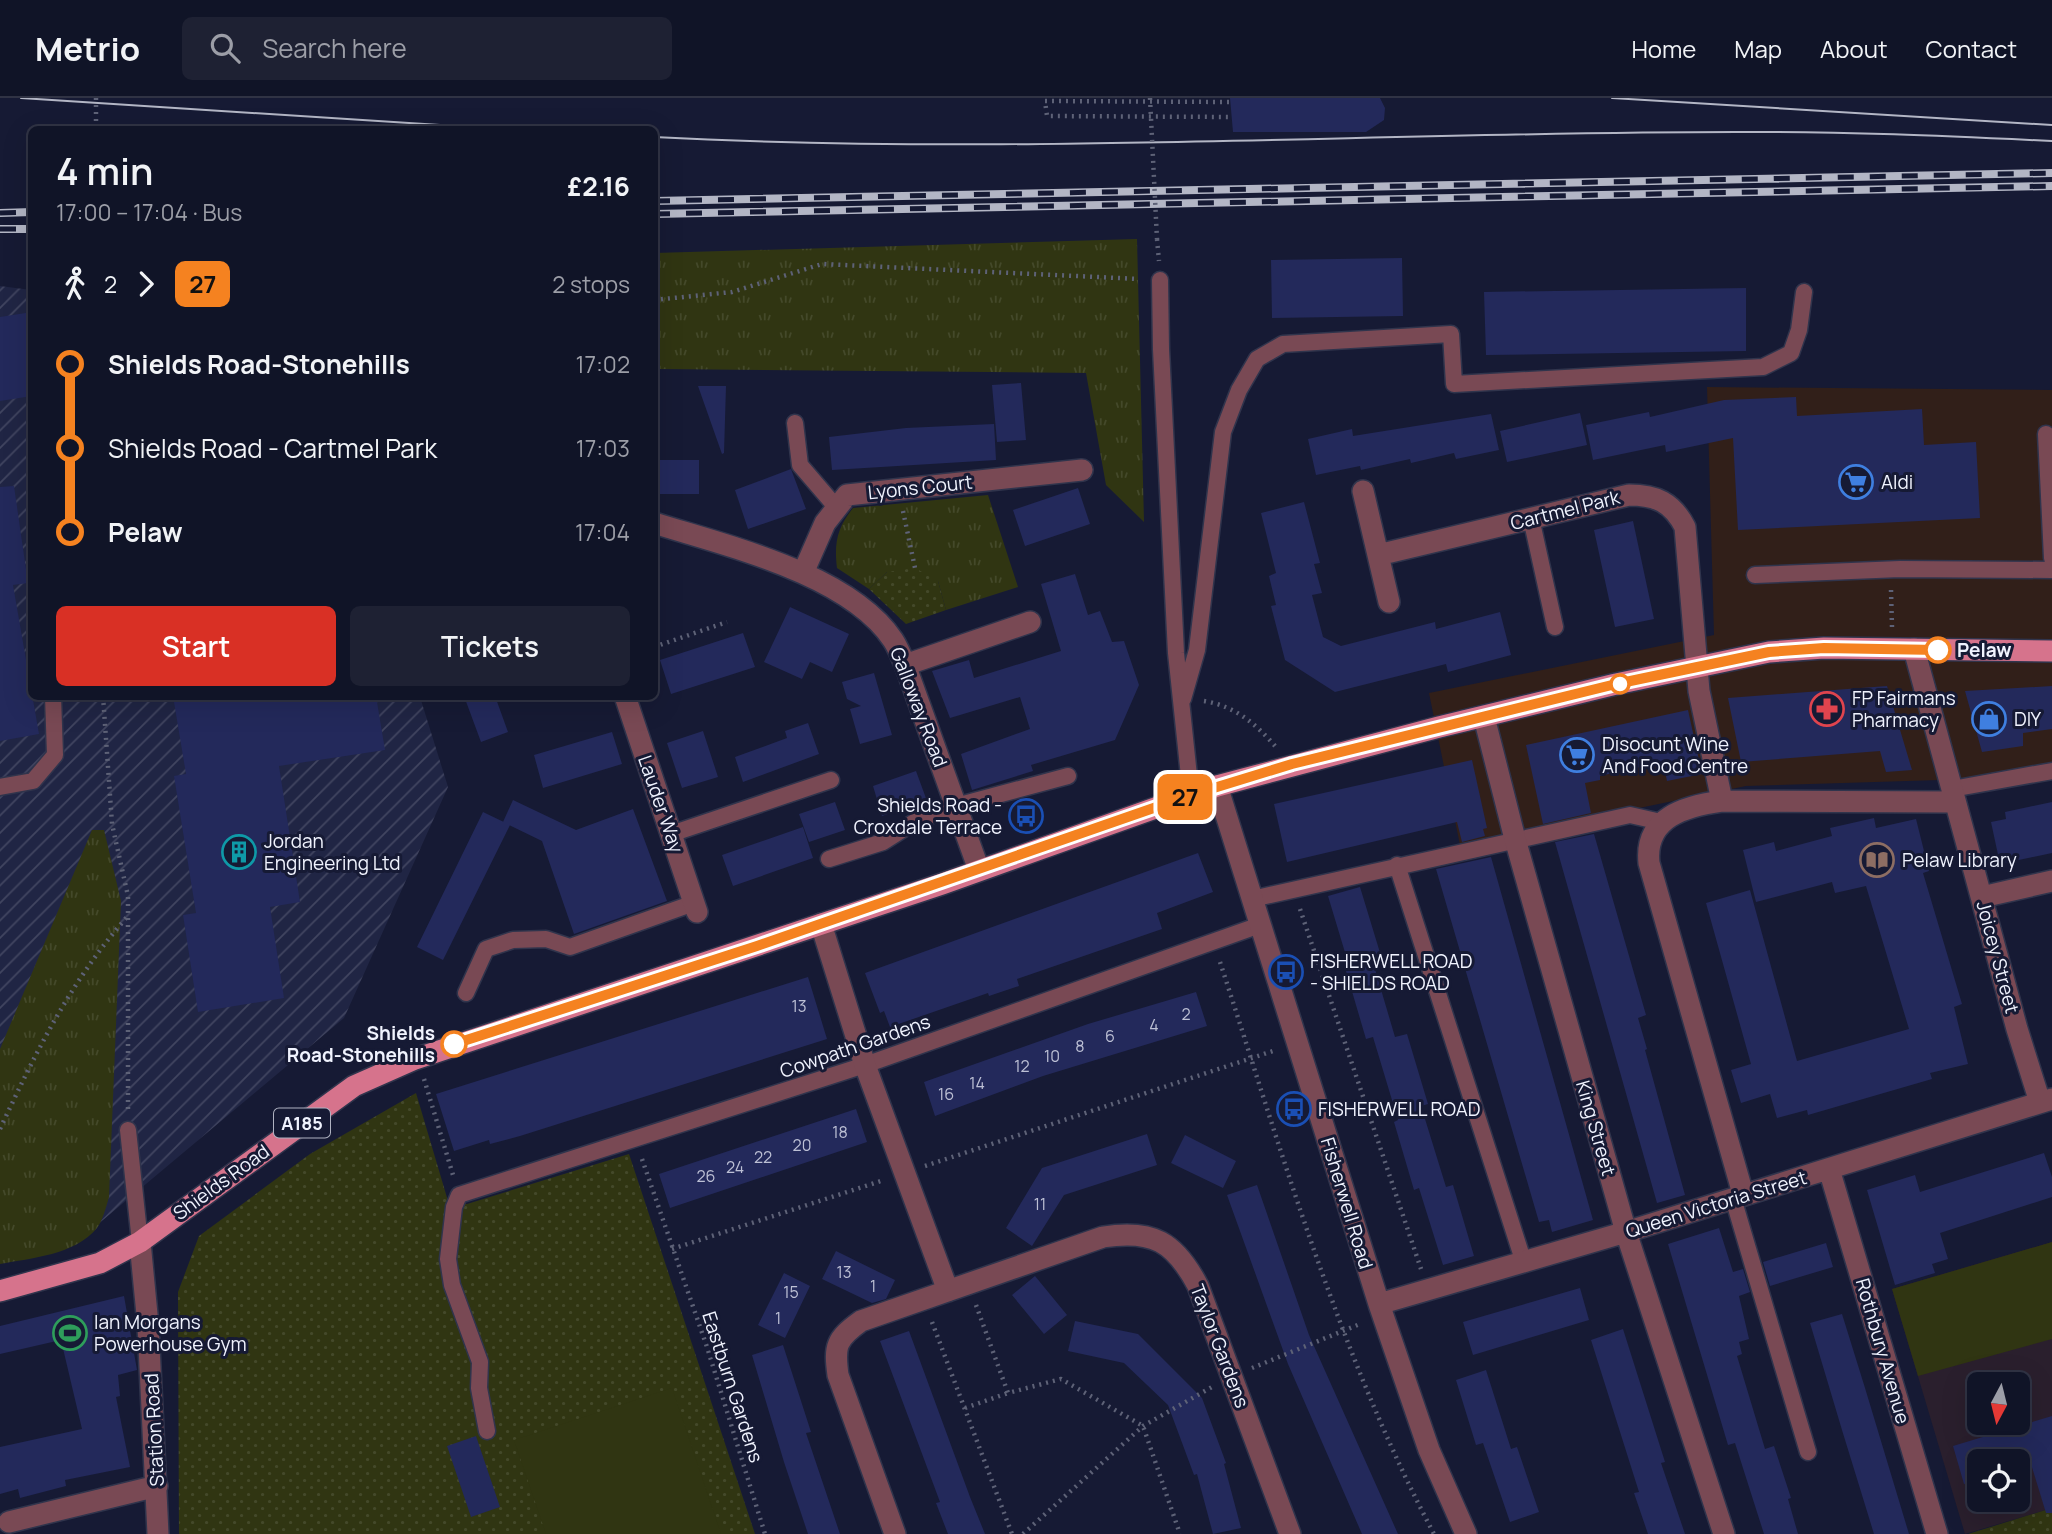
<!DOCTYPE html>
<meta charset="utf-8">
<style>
:root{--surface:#101427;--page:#1e2133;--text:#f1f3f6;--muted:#9c9ea7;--line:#303344;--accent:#d93025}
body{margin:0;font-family:Manrope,sans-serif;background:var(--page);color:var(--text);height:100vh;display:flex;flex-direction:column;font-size:26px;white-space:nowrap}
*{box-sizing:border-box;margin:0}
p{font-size:23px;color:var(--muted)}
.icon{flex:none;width:38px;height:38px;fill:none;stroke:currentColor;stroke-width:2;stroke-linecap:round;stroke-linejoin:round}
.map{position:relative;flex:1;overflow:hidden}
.side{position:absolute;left:28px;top:28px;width:630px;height:574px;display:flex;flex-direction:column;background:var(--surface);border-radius:10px;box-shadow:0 7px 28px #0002,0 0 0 2px var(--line)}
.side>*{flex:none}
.badge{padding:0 14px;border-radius:10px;font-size:24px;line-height:46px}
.needle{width:46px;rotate:187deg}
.buttons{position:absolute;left:1967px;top:1274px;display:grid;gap:14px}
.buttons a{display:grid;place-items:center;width:63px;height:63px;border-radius:10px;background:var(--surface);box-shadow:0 7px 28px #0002,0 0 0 2px var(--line);font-size:35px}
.map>.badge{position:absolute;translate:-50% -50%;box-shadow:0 0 0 4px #fff}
.legs{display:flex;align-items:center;gap:10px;height:77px;padding:0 28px;font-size:23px}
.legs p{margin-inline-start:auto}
.headline{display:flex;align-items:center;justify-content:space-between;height:119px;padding:0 28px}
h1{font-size:38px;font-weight:600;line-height:52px}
.action{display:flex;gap:14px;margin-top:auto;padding:14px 28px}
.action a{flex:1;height:80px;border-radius:10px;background:var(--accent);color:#fff;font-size:28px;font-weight:600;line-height:80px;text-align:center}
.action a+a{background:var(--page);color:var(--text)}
ul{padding:0 28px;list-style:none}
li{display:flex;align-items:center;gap:24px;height:84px;font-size:26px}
li i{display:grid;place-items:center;width:10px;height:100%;margin:0 9px;background:currentColor}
li i::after{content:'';width:18px;height:18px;margin:-9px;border:5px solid;border-radius:50%;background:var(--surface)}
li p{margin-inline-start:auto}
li:first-child i{background:linear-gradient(#0000 50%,currentColor 0)}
li:last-child i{background:linear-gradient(currentColor 50%,#0000 0)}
header{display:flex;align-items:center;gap:42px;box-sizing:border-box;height:98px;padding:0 35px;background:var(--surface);border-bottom:2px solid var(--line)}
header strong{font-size:33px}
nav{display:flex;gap:38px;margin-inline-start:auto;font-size:24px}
.search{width:490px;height:63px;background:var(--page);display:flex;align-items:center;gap:18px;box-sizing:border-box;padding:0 24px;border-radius:10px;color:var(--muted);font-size:26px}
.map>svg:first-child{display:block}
.commercial{fill:#311f19}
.industrial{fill:url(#industrial-furrows)}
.education{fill:#2a1f2d;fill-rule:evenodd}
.grass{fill:url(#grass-tufts)}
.park{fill:url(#park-dots)}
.pitch{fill:#303512}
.building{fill:#23295b}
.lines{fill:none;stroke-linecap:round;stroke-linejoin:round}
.lane-casing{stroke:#30344c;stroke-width:19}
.street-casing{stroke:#30344c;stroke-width:24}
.primary-casing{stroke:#30344c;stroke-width:24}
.path{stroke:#5e6277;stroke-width:4.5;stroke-dasharray:2 5;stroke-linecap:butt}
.lane{stroke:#794954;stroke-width:16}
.street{stroke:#794954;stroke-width:21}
.primary{stroke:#d6738c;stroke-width:21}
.tram{stroke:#b3b6c5;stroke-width:2}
.rail-casing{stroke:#b3b6c5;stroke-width:8}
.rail{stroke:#161a34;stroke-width:5;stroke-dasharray:16;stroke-linecap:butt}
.path-bridge{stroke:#5e6277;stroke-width:4.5;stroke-dasharray:2 5;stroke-linecap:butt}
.line-1-casing{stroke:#fff;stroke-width:16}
.line-1{stroke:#f58220;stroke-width:10}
.stop-1-dot{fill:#fff;stroke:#f58220;stroke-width:3.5}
.labels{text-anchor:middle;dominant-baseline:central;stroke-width:6;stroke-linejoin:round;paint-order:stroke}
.number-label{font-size:16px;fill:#bdc0d5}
.shield{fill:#161a34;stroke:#afb2c1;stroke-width:2}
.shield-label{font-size:18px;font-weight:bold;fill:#f0f3fe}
.poi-label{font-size:19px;fill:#f0f3fe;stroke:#161a34;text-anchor:start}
.street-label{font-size:19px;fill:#f0f3fe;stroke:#161a34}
.stop-label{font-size:19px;font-weight:bold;fill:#f0f3fe;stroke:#161a34;text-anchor:start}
</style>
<header>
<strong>Metrio</strong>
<div class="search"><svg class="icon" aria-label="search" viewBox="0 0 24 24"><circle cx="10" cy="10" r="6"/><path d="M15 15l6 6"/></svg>Search here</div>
<nav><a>Home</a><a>Map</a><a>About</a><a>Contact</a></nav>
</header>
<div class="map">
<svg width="2052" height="1436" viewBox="0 0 2052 1436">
<defs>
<pattern id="industrial-furrows" width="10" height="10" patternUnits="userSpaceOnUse" patternTransform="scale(1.75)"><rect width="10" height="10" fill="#202544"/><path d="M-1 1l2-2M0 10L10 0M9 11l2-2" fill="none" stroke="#414560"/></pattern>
<pattern id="grass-tufts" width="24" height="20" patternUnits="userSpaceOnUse" patternTransform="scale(1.75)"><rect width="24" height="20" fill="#303512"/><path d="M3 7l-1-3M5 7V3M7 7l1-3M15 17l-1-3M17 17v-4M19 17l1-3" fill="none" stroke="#44492a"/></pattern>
<pattern id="park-dots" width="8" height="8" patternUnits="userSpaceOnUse" patternTransform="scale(1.75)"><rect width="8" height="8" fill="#303512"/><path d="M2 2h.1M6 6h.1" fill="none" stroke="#44492a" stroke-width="1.8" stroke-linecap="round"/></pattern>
</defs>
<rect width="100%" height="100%" fill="#161a34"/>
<path class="commercial" d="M1707,289L2052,292V665L1972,681L1746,688L1460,747L1429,595L1714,537Z"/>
<path class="industrial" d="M0,188L31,192L32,598L420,599L448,689L344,920L97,1127L0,1141Z"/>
<path class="education" d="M2052,1144V1410L1965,1436L1892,1191ZM1979,1286H2018V1325H1979ZM1979,1363H2018V1402H1979Z"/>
<path class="grass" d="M1137,141L1144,424L1106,387L1086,275L655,271V155Z
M988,397L1018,489L946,512L938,483L887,474L869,491L837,470C834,445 837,430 853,410Z
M92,732H104L121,803L109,1099C106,1109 103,1122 97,1130C75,1157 31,1160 0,1166V951Z"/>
<path class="park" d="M915,470L938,483L946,512L906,526L869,491L887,474Z
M416,995L448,1103L467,1106L629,1056L755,1436H179L178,1194L199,1138L310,1056Z
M2052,1410V1436H1968Z"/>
<path class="pitch" d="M2052,1144V1241L1918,1278L1892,1191Z
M672,1290L721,1436H546L514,1342Z"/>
<path class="building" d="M1230,0H1380L1385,10L1384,22L1366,34H1233Z
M1402,160L1403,218L1272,220L1271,162Z
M1746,190V253L1486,257L1484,194Z
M32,214V298L0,303V219Z
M1021,285L1026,342L997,344L992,287Z
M698,288H726L724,355L722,356Z
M1796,299L1797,318L1922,311L1924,347L1976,344L1980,420L1738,432L1733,340L1666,354L1665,347L1593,362L1586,327L1649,314L1650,319L1724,302Z
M1580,315L1587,347L1507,364L1500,333Z
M1491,316L1499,352L1456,361L1454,355L1411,365L1410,361L1361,372L1360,368L1316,377L1308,341L1352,331L1353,338Z
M994,326L996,362L832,372L829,339L906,330Z
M654,362H699V396H654Z
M791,371L806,411L748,431L735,392Z
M14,388L28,485L13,487L39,636L0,643V389Z
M1078,390L1090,426L1025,448L1013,412Z
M1304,404L1320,465L1314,466L1322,495L1312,497L1323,539L1341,548L1435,524L1436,531L1500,514L1511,557L1448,574L1446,566L1335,594L1285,562L1271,508L1276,507L1269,478L1276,475L1261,415Z
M1633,423L1654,521L1615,529L1594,432Z
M1075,476L1088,517L1100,513L1112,544L1124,543L1139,587L1115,642L1031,667L1033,673L972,692L961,656L1030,631L1020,599L950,620L932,573L969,562L974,580L1061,553L1041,486Z
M790,509L849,536L832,574L810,564L802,581L764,564Z
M743,535L755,569L671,596L660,562Z
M874,575L892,637L860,646L850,611L861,608L847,601L842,584Z
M1887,588L1912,672L1886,674L1880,653L1741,664L1728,600Z
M2052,588V631L2023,635V648L1982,654L1965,593Z
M173,598H376L385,652L279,668L300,804L270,809L284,900L198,914L183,817L196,815L174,678L186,676Z
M464,598H495L508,634L481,644Z
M1688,612L1702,676L1667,683L1663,664L1600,678V682L1585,685L1591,715L1543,726L1526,647Z
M808,625L819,656L743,684L735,659L787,640L785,633Z
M703,633L718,679L682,690L667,645Z
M612,634L622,666L543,690L534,657Z
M1472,662L1487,730L1483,731L1485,738L1462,744L1457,724L1287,764L1274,706Z
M916,673L927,703L882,718L873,688Z
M513,702L576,732L633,711L667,803L574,836L542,743L503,724Z
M835,704L845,732L809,744L799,716Z
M2052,704V755L2000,766L1991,724L2006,721L2005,714Z
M483,714L510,727L443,862L417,849Z
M1874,720L1876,730L1916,721L1929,773L1923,775L1962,906L1954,909L1968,966L1930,975L1932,981L1808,1017L1807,1012L1777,1020L1770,996L1741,1005L1731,972L1751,966L1706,805L1750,792L1797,963L1909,931L1866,788L1835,795L1832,784L1756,804L1743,752L1774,744L1776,753L1832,738L1830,730Z
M803,729L813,760L733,788L722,757Z
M1594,736L1646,917L1638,920L1647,951L1645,952L1685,1097L1657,1105L1555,744Z
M1198,755L1213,794L1157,815L1162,831L1017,881L1019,888L989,898L988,895L890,929L884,913L880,915L865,875Z
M1491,759L1593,1122L1552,1134L1549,1122L1539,1124L1436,771Z
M1360,789L1381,858L1372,861L1395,939L1407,936L1428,1006L1421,1008L1446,1089L1453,1087L1474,1158L1443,1167L1419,1090L1414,1092L1394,1024L1398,1022L1373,939L1366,941L1346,873L1350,871L1328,798Z
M808,879L827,941L520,1038L490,1046L489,1042L454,1053L436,996Z
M1196,894L1207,928L1043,978L935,1018L924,984L1088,926Z
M856,1011L867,1044L670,1110L659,1076Z
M1147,1036L1157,1067L1064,1097L1032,1148L1006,1130L1042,1070Z
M1185,1037L1236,1063L1223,1090L1171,1065Z
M2044,1055L2052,1079V1099L1940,1135L1948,1161L1932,1166L1935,1175L1895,1187L1867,1092L1915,1077L1920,1094Z
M1257,1087L1309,1237L1398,1436H1362L1288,1266L1227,1097Z
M1719,1130L1733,1174L1743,1171L1750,1194L1739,1198L1749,1241L1739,1244L1742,1256L1737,1258L1765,1351L1774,1348L1791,1400L1788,1401L1798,1436H1764L1735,1345L1728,1347L1668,1146Z
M1826,1145L1833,1169L1770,1188L1763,1164Z
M836,1153L895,1182L886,1201L872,1205L822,1181Z
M784,1175L810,1188L785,1240L758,1227Z
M1035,1178L1067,1217L1044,1236L1012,1197Z
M1580,1190L1589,1222L1473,1257L1463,1224Z
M124,1198L137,1272L118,1277L120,1298L116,1299L130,1369L65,1382L66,1388L20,1400L18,1391L0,1396V1349L82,1331L61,1242L0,1256V1228Z
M1842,1216L1865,1290L1909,1436H1874L1842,1332L1810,1225Z
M1075,1223L1138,1236L1202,1300L1226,1365L1224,1366L1241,1430L1213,1436L1197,1376L1194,1377L1168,1307L1124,1265L1068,1253Z
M1623,1231L1665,1364L1661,1365L1685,1436H1648L1634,1395L1639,1394L1591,1242Z
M909,1233L970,1399L985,1436H948L936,1405L940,1404L880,1243Z
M783,1247L811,1334L806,1335L840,1436H808L784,1364L752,1257Z
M1486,1272L1511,1351L1517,1349L1539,1414L1510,1424L1483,1345L1476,1347L1456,1282Z
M2052,1318V1415H2046L2031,1366L2018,1370V1363H1979V1382L1964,1386L1953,1348Z
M476,1338L500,1409L471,1419L447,1348Z"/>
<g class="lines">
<g class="lane-casing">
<path id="lane" d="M1160,182L1161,251L1176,555L1191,697
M795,325L800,367L836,409
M2046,336L2052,460
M1531,420L1555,529
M1755,477L1900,471L2052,472
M1183,601L1197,552L1223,334L1239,292L1257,261L1283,246L1451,236L1454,286L1763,269L1791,255L1799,232L1804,194
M0,689L33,683L55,657L53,598
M1952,691L2052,673
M671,736L831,682
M829,761L883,744L916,723L956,708L1068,678
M1397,767L1524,1165
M1252,801L1630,717L1661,724
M466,895L486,851L513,842L546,841L570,849L694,805
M128,1032L140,1144
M1733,1100L1808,1354
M487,1333L479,1290L480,1264L452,1187L448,1161L454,1109L459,1097L865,967L1260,827"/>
</g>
<g class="street-casing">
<path id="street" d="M1363,393L1389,504
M654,425C727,448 849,476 893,542C899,551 903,562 907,572L979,772
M1378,457L1629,397C1656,397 1672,404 1685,429L1699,593L1722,703
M803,475L825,425L847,397L1082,372
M1914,551L2017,931L2040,1004
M905,567L1030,524
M625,598L697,814
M1484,619L1515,741L1626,1134L1724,1436
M1217,688L1379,1206L1429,1352L1466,1436
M1982,799L2052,783
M821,826L865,967L948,1193
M1829,1071L1937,1436
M1743,1096L1649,765C1644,719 1686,708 1722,703L1955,704
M140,1144L148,1227L158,1436
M1379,1206L1626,1134L2052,1001
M9,1424L157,1388
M895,1436L838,1277C834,1248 836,1241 861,1223L1103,1139C1153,1131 1175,1144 1198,1188L1290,1436"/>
</g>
<g class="primary-casing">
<path id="primary" d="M0,1193L100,1165L140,1144L354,988L415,961L942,786L1217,688L1439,629L1616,586L1769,554L1824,550L2052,553"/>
</g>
<path class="path" d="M1229,4L1045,3L1047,18L1230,19
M1157,141L1159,163
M654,202L732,194L822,166L1139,181
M903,413L915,470
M1891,492L1892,529
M654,549L727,524
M103,598L112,726L128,798V1012
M1204,603C1235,608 1256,626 1275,648
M1300,811L1421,1171
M1220,864C1283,1057 1339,1256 1434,1436
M424,981L453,1077
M0,1031C36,954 70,884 127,819
M642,1061L707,1249L765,1436
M925,1068L1276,952
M672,1151L884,1082
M976,1207L1008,1295L1061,1281L1143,1328L1180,1436
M932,1224L1012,1436
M1252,1270L1360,1226
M965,1310L1008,1295
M1023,1436L1143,1328L1212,1289"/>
<use href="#lane" class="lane"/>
<use href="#street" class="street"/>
<use href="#primary" class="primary"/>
<path class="tram" d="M21,0L516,32
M1612,0L2052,27
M654,39C1015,58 1375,34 1736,34C1841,33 1947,38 2052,43"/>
<g class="rail-casing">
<path id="rail" d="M654,103L2052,75
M0,115L32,114
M654,116L2052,88
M0,131H32"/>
</g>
<use href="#rail" class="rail"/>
<path class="path-bridge" d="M96,0V32
M1150,0L1157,141"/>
</g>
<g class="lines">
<g class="line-1-casing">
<path id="line-1" d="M454,946L757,848L1191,697L1292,666L1616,586L1769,554L1824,550L1938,552"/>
</g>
<use href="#line-1" class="line-1"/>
</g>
<defs>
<g id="supermarket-ring" transform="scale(1.75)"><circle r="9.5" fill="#161a34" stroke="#3f7fe0" stroke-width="1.5"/><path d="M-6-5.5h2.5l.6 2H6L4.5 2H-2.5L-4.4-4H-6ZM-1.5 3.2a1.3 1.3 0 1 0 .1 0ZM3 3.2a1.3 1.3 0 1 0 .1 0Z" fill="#3f7fe0"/></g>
<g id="pharmacy-ring" transform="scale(1.75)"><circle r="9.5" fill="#161a34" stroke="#e0444e" stroke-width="1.5"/><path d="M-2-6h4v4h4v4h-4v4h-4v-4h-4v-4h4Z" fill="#e0444e"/></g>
<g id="shop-ring" transform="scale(1.75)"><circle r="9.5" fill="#161a34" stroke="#3f7fe0" stroke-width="1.5"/><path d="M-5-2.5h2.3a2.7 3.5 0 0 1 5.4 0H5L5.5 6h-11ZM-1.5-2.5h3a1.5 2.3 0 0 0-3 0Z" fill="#3f7fe0"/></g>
<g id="bus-ring" transform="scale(1.75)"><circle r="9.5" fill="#161a34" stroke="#1a4fb4" stroke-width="1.5"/><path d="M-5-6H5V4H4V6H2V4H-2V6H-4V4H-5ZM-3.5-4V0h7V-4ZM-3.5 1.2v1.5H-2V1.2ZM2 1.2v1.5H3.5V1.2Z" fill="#1a4fb4"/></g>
<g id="building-ring" transform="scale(1.75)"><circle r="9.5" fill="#161a34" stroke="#0f9aa8" stroke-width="1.5"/><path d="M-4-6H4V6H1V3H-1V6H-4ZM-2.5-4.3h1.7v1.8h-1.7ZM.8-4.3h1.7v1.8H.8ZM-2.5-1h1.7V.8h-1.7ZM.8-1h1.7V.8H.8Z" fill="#0f9aa8"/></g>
<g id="library-ring" transform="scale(1.75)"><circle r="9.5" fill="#161a34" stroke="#8d6e63" stroke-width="1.5"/><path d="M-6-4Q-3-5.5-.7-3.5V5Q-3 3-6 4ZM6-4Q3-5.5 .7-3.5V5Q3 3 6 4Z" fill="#8d6e63"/></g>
<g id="stadium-ring" transform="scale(1.75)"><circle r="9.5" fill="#161a34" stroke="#2e9e5b" stroke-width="1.5"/><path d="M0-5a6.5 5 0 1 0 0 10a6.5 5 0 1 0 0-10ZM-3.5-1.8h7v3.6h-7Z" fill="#2e9e5b"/></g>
</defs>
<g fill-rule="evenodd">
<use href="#supermarket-ring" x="1856" y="384"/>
<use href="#pharmacy-ring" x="1827" y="611"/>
<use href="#shop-ring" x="1989" y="621"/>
<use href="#supermarket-ring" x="1577" y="657"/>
<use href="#bus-ring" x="1026" y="718"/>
<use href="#building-ring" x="239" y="754"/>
<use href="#library-ring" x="1877" y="762"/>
<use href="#bus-ring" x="1286" y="874"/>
<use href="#bus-ring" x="1294" y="1011"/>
<use href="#stadium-ring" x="70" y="1235"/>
</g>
<g class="stop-1-dot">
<circle cx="1938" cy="552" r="12"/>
<circle cx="1620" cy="586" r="9"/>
<circle cx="454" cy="946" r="12"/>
</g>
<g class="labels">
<g class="number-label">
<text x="799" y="908">13</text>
<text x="1186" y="916">2</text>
<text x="1154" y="927">4</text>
<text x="1110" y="938">6</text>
<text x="1080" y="948">8</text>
<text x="1052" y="958">10</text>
<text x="1022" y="968">12</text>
<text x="977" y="985">14</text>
<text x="946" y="996">16</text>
<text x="840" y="1034">18</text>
<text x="802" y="1047">20</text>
<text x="763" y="1059">22</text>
<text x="735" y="1069">24</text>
<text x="706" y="1078">26</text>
<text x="1040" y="1106">11</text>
<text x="844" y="1174">13</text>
<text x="873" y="1188">1</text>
<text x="791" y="1194">15</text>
<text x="778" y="1220">1</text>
</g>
<rect class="shield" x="274" y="1010.5" width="56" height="29" rx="5"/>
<g class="shield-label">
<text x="302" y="1025">A185</text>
</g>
<g class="poi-label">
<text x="1881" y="384">Aldi</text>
<text x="1852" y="600">FP Fairmans<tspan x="1852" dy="22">Pharmacy</tspan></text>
<text x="2014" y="621">DIY</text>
<text x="1602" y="646">Disocunt Wine<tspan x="1602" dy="22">And Food Centre</tspan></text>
<text x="1002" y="707" text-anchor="end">Shields Road -<tspan x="1002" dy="22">Croxdale Terrace</tspan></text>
<text x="264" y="743">Jordan<tspan x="264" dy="22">Engineering Ltd</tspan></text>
<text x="1902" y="762">Pelaw Library</text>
<text x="1310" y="863">FISHERWELL ROAD<tspan x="1310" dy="22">- SHIELDS ROAD</tspan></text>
<text x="1318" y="1011">FISHERWELL ROAD</text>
<text x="94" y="1224">Ian Morgans<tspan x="94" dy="22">Powerhouse Gym</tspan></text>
</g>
<g class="street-label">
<text transform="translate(920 389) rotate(-6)">Lyons Court</text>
<text transform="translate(1565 412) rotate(-14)">Cartmel Park</text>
<text transform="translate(919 609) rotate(69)">Galloway Road</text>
<text transform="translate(661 706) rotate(71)">Lauder Way</text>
<text transform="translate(1998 859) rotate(75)">Joicey Street</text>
<text transform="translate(855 948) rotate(-19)">Cowpath Gardens</text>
<text transform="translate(1596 1030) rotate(74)">King Street</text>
<text transform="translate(221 1084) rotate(-36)">Shields Road</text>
<text transform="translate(1347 1105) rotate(73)">Fisherwell Road</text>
<text transform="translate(1716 1106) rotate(-17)">Queen Victoria Street</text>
<text transform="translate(1220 1248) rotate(69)">Taylor Gardens</text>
<text transform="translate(1883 1253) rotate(74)">Rothbury Avenue</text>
<text transform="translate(733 1289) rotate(72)">Eastburn Gardens</text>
<text transform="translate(154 1332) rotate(-93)">Station Road</text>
</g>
<g class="stop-label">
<text x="1957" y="552">Pelaw</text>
<text x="435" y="935" text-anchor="end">Shields<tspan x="435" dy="22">Road-Stonehills</tspan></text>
</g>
</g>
</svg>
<div class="buttons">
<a><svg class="needle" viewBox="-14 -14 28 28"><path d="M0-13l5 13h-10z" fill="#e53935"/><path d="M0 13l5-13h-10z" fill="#9c9ea7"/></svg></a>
<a><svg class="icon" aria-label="locate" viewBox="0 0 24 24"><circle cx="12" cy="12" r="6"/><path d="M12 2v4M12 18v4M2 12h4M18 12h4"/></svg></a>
</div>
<b class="badge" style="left:1185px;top:699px;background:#f58220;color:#111">27</b>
<section class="side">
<div class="headline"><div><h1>4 min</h1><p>17:00 – 17:04 · Bus</p></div><b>£2.16</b></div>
<div class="legs"><svg class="icon" aria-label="walk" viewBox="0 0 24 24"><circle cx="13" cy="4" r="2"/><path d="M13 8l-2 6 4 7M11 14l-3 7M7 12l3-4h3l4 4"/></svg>2<svg class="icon" aria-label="forward" viewBox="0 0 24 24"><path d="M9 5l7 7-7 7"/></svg><b class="badge" style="background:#f58220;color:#111">27</b><p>2 stops</p></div>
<ul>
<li><i style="color:#f58220"></i><b>Shields Road-Stonehills</b><p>17:02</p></li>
<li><i style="color:#f58220"></i><span>Shields Road - Cartmel Park</span><p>17:03</p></li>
<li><i style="color:#f58220"></i><b>Pelaw</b><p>17:04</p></li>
</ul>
<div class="action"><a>Start</a><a>Tickets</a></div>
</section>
</div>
